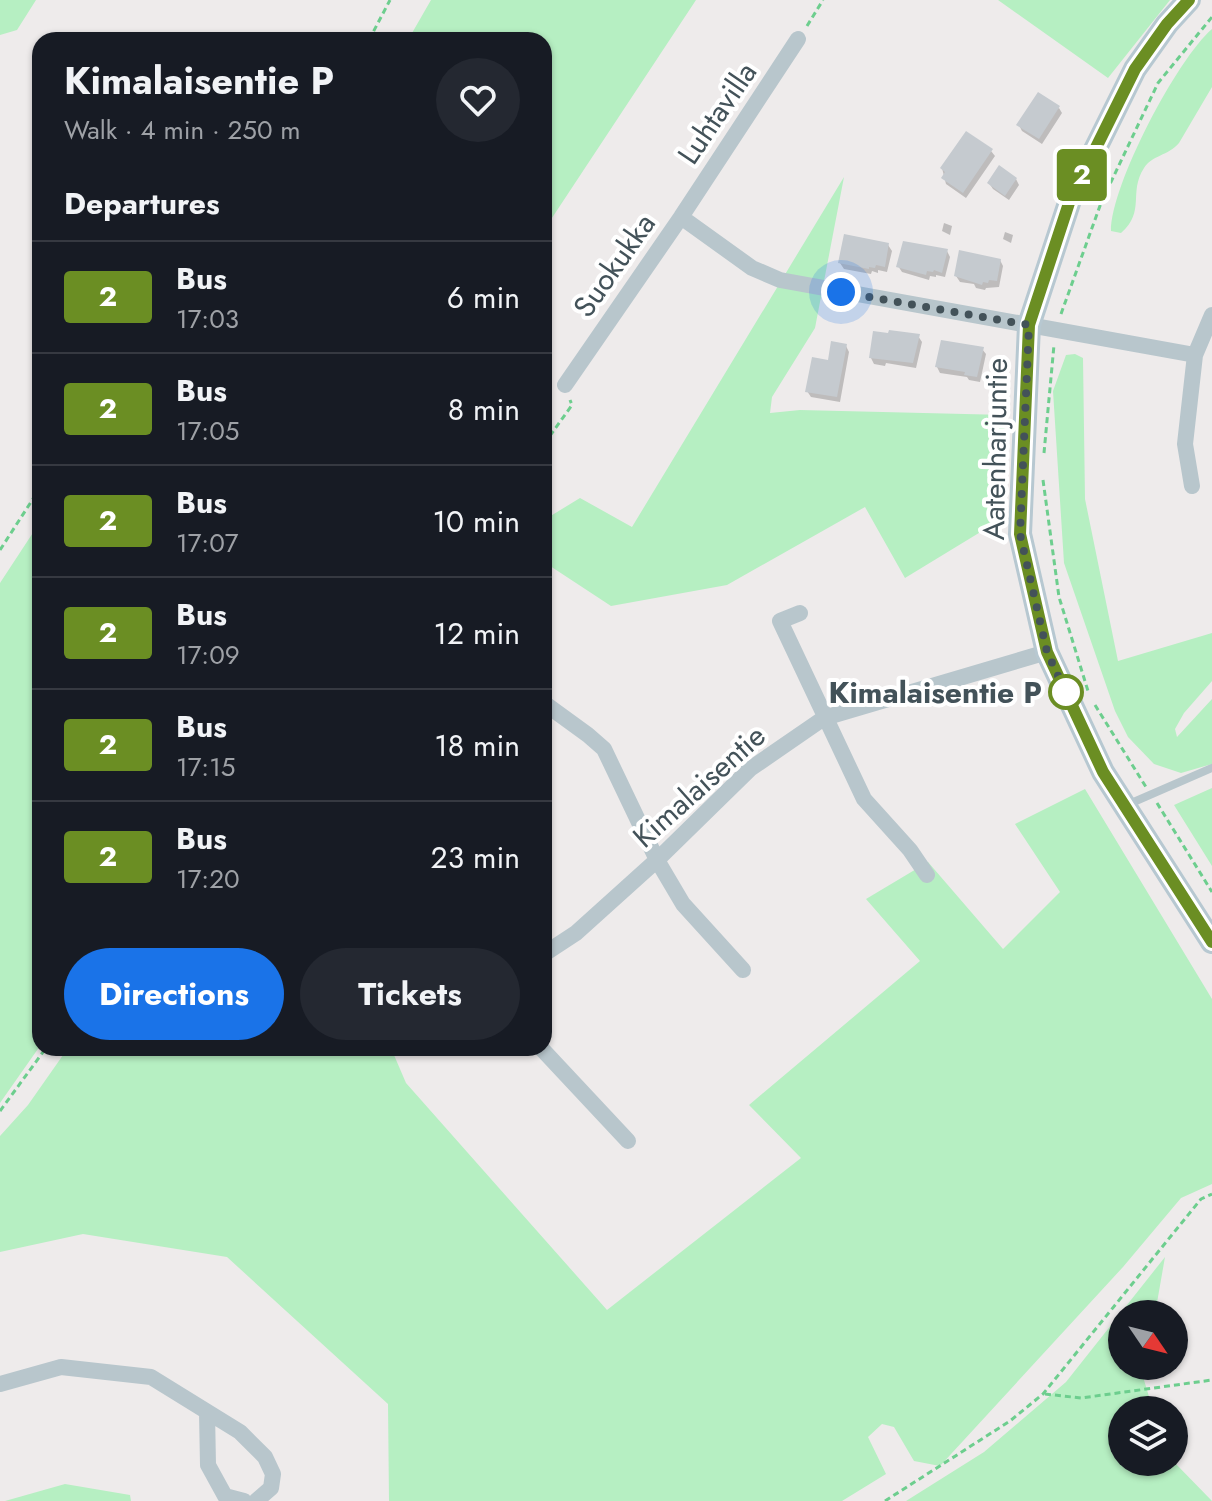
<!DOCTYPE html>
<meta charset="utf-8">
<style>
:root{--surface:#171b24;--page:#242831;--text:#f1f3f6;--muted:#9ea1a6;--line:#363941;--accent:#1a73e8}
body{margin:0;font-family:Jost,sans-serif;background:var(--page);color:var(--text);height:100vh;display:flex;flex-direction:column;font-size:30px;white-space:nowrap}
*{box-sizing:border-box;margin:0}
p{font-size:26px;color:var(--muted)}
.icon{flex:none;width:44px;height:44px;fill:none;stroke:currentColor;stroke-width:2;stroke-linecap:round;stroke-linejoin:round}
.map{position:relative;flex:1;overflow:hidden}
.sheet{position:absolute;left:32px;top:32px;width:520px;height:1024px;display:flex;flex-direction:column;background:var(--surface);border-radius:24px;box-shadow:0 2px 6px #0004}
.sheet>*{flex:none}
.badge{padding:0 16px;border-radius:6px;font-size:28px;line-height:52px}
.needle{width:52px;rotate:125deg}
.buttons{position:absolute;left:1108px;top:1300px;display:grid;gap:16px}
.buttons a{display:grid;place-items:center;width:80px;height:80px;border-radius:50%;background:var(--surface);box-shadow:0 2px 6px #0004;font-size:40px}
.you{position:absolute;width:40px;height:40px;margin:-20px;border:6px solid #fff;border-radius:50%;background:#1a73e8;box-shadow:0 0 0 12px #1a73e833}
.map>.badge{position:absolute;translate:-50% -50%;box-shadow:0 0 0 4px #fff}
h2{padding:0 32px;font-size:30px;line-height:72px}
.round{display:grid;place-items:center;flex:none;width:84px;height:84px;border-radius:42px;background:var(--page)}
.summary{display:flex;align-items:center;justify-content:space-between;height:136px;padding:0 32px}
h1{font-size:38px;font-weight:700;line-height:60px}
.action{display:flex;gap:16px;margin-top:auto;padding:16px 32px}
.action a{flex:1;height:92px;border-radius:48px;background:var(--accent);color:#fff;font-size:32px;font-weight:700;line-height:92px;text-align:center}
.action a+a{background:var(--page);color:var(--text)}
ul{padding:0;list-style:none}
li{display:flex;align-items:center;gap:24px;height:112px;padding:0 32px;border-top:2px solid var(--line)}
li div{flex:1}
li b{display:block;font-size:30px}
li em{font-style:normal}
li .badge{min-width:88px;font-weight:700;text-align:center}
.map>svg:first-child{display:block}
.green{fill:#b6efc2}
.shadow{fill:#0003}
.building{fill:#c5cacf}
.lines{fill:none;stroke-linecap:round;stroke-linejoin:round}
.path{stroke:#6dce8e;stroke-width:3;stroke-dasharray:6 4;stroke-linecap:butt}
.lane{stroke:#b8c6cc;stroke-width:8}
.street{stroke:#b8c6cc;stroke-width:16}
.secondary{stroke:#b7c8d1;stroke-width:24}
.line-casing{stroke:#fff;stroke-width:18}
.line{stroke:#6b8e23;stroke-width:12}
.walk{stroke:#435259;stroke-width:8;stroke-dasharray:0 14.4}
.stop-dot{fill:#fff;stroke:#6b8e23;stroke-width:4}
.labels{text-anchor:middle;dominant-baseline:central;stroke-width:8;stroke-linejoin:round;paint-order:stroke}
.street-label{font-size:30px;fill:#435259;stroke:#fff}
.stop-label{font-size:30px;font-weight:bold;fill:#435259;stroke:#fff;text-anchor:end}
</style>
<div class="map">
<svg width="1212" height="1501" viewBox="0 0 1212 1501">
<rect width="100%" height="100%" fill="#eeebeb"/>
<path class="green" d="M0,0H36L17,30L0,35Z
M431,0H696L544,230V40H408Z
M998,0H1170L1108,78Z
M1212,29V87L1179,143C1168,156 1152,155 1144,168C1128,193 1146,211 1121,233L1111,231C1111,185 1177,59 1212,29Z
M844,177L815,328L772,397L770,413L800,410L1006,415L992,525L905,578L865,507L727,585L611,606L544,562V520L580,498L632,527Z
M1075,354L1083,358L1085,499L1118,661L1212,633V681L1184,713L1175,729L1177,737L1212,699V764L1181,773L1154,764L1128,737L1115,711L1064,563L1053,391L1066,355Z
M40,522V1046L0,1103V583Z
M1212,788V866L1174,805Z
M1085,789L1212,999V1184L1181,1198L1123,1267L940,1466L914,1461L894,1427L882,1424L868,1437L886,1474L842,1501H389L388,1404L227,1257L83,1234L0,1252V1136L28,1105L68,1048H391L406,1083L607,1310L801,1158L749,1105L920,961L866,899L928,862L1003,949L1060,892L1015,824Z
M1165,1257L1155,1314H1122V1366H1146L1144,1380L1153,1410H1122V1462H1174L1212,1501H906L984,1452L1066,1382Z
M65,1484L130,1495L131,1501H5Z"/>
<path class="shadow" d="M1059,108L1062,113L1042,144L1022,131L1019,125Z
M991,151L995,156L966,198L946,184L942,168Z
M1016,179L1019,185L1009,200L993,189L989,183Z
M944,223L952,226L950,235L942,231Z
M1005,232L1013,235L1011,243L1003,239Z
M888,245L892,251L887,272L878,270V273L872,271L871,274L844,269L840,263Z
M947,251L950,257L945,277L936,275V277L930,276L929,280L902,272L898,266Z
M1000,260L1003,266L999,287L986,288L985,290L976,288L974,284L960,282L956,276Z
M890,336H918L922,342L916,368L886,363L885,366L874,364L871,358Z
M846,346L849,352L840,402L811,397L807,391L829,362Z
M982,349L986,354L980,382L969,380L967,377L940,373L937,367Z"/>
<path class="building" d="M1038,92L1060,106L1039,139L1016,125Z
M966,131L993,149L963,193L941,178L945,172L940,168Z
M999,165L1017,178L1005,196L987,183Z
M844,234L889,243L885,267L876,265L875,268L869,267V269L838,263Z
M903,241L948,249L942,273L934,270L933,272L927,271L926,275L896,267Z
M959,250L1001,259L997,281L989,280L988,283L983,282L982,285L954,276Z
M889,330L920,334L913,363L869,358L873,331L888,333Z
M941,340L984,347L977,377L964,375L965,372L935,367Z
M831,341L847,344L837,397L805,392L812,357L828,360Z"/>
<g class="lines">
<path class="path" d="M807,26L823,0
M369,40L390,0
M1061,314L1101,203L1158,83L1212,17
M544,444L572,405L570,400
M1044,453L1054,345
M1043,480L1059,597L1088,691
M0,550L40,488
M1095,705L1146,787
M1157,803L1212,892
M0,1111L46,1048
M1045,1394L1081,1398L1212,1380
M885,1501L1010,1421L1043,1394L1201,1199L1212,1194"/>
<path class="lane" d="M1129,804L1212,768"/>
<path class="street" d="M681,217L752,268L780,280L1195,355
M565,385L681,217L798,39
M1192,486L1185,444L1195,355L1212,315
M800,613L780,621L864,799L910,850L927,875
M544,703L588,735L604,749L657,860L683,904L743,970
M544,954L576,933L657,860L750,769L824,718L1047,652
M541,1048L628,1141
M0,1384L61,1367L151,1377L240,1432L265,1457L273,1474L271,1488L256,1501
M207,1412L208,1465L225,1496L244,1501"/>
<path class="secondary" d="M1189,0L1167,24L1135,69L1070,200L1029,325L1020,534L1047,652L1103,772L1212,942"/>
</g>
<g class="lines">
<g class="line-casing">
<path id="line" d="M1189,0L1167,24L1135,69L1070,200L1029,325L1020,534L1047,652L1103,772L1212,942"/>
</g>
<use href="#line" class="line"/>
<path class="walk" d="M841,292L1029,325L1020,534L1047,652L1067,695L1066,692"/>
</g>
<circle class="stop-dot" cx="1066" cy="692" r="16"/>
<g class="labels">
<g class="street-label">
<text transform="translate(717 113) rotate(-56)">Luhtavilla</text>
<text transform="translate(614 265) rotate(-55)">Suokukka</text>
<text transform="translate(995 449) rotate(-89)">Aatenharjuntie</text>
<text transform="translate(699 786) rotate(-42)">Kimalaisentie</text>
</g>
<g class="stop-label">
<text x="1042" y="692">Kimalaisentie P</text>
</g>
</g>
</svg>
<div class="buttons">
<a><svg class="needle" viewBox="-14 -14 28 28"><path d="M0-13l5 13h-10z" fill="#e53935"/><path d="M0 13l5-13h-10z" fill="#9ea1a6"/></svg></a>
<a><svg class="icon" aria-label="layers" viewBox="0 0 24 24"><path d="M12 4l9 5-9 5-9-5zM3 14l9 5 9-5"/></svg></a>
</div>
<div class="you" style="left:841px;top:292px"></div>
<b class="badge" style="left:1082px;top:175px;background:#6b8e23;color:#fff">2</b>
<section class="sheet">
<div class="summary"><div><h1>Kimalaisentie P</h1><p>Walk · 4 min · 250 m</p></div><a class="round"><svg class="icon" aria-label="heart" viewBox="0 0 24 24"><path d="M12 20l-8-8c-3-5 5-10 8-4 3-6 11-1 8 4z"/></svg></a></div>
<h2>Departures</h2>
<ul>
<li><span class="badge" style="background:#6b8e23;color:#fff">2</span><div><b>Bus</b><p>17:03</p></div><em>6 min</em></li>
<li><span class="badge" style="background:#6b8e23;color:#fff">2</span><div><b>Bus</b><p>17:05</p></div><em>8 min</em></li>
<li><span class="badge" style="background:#6b8e23;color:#fff">2</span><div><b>Bus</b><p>17:07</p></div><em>10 min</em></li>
<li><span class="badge" style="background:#6b8e23;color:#fff">2</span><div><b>Bus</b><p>17:09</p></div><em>12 min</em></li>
<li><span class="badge" style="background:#6b8e23;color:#fff">2</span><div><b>Bus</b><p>17:15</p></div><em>18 min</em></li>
<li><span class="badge" style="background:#6b8e23;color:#fff">2</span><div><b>Bus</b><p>17:20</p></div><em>23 min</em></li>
</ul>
<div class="action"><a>Directions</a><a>Tickets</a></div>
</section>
</div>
